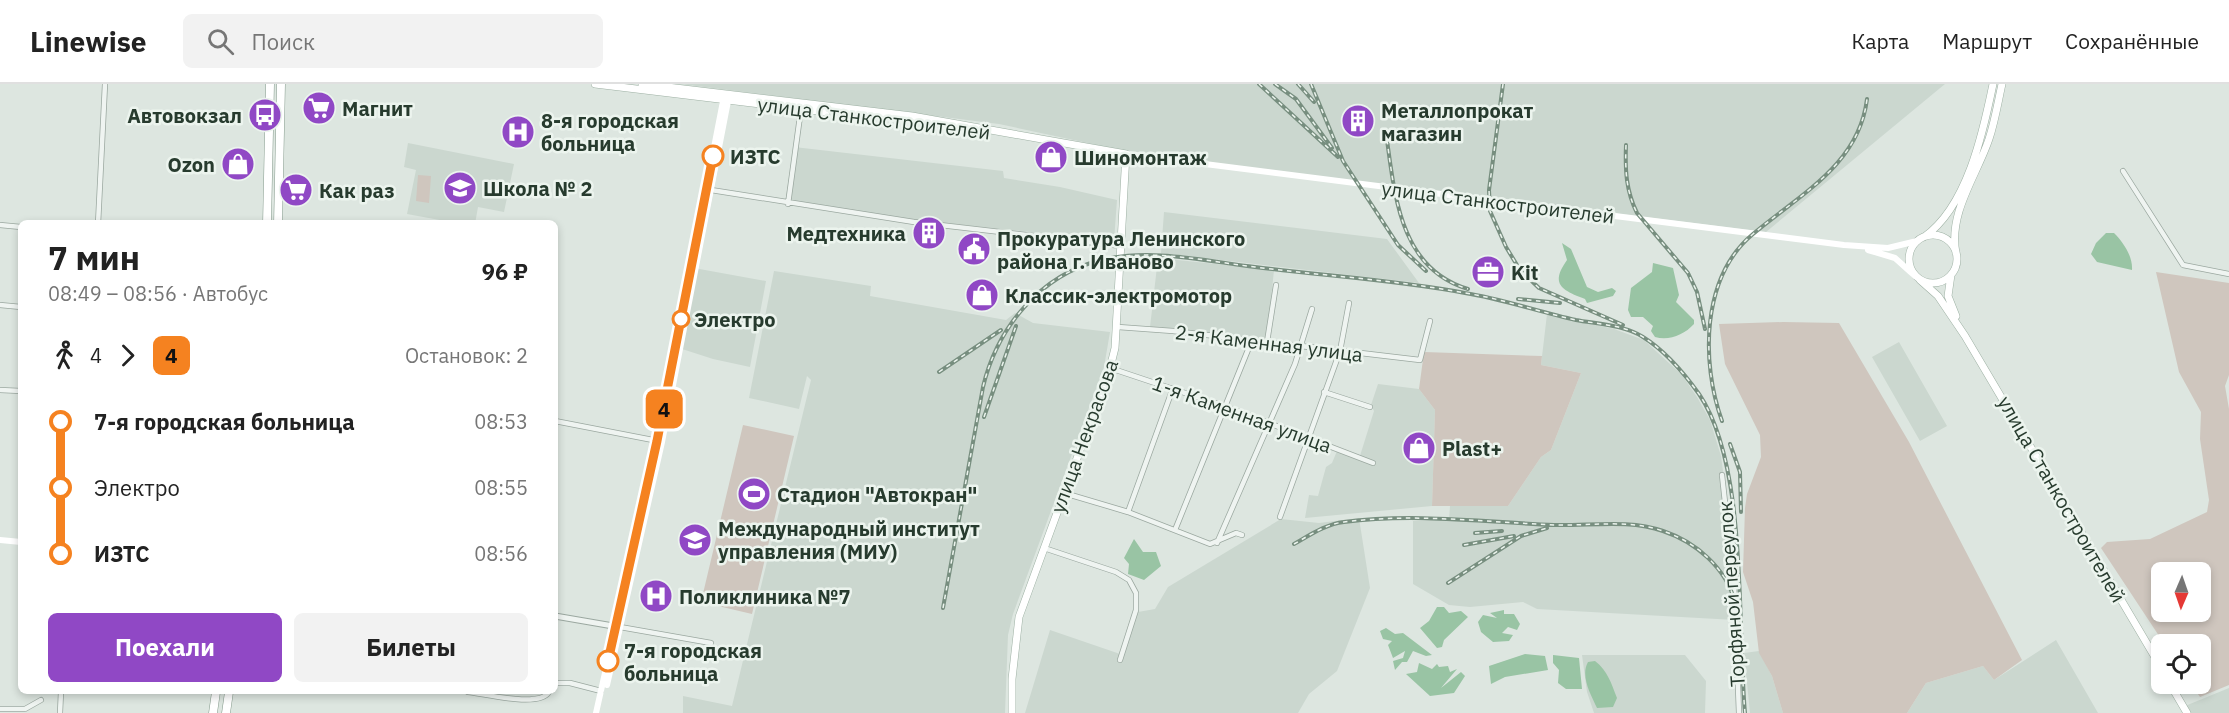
<!DOCTYPE html>
<html lang="ru">
<meta charset="utf-8">
<style>
:root{--surface:#fff;--page:#f2f2f2;--text:#222;--muted:#767676;--line:#e0e0e0;--accent:#9048c5}
body{margin:0;font-family:"IBM Plex Sans",sans-serif;background:var(--page);color:var(--text);height:100vh;display:flex;flex-direction:column;font-size:22px;white-space:nowrap}
*{box-sizing:border-box;margin:0}
p{font-size:20px;color:var(--muted)}
.icon{flex:none;width:33px;height:33px;fill:none;stroke:currentColor;stroke-width:2;stroke-linecap:round;stroke-linejoin:round}
.map{position:relative;flex:1;overflow:hidden}
.side{position:absolute;left:18px;top:136px;width:540px;height:474px;display:flex;flex-direction:column;background:var(--surface);border-radius:9px;box-shadow:0 3px 9px #0003}
.side>*{flex:none}
.badge{padding:0 12px;border-radius:9px;font-size:21px;line-height:39px}
.needle{width:39px;rotate:182deg}
.controls{position:absolute;left:2151px;top:478px;display:grid;gap:12px}
.controls a{display:grid;place-items:center;width:60px;height:60px;border-radius:9px;background:var(--surface);box-shadow:0 3px 9px #0003;font-size:30px}
.map>.badge{position:absolute;translate:-50% -50%;box-shadow:0 0 0 3px #fff}
.legs{display:flex;align-items:center;gap:9px;height:66px;padding:0 30px;font-size:20px}
.legs p{margin-inline-start:auto}
.headline{display:flex;align-items:center;justify-content:space-between;height:102px;padding:0 30px}
h1{font-size:33px;font-weight:700;line-height:45px}
.button{display:flex;gap:12px;margin-top:auto;padding:12px 30px}
.button a{flex:1;height:69px;border-radius:9px;background:var(--accent);color:#fff;font-size:24px;font-weight:700;line-height:69px;text-align:center}
.button a+a{background:var(--page);color:var(--text)}
ul{padding:0 30px;list-style:none}
li{display:flex;align-items:center;gap:21px;height:66px;font-size:22px}
li i{display:grid;place-items:center;width:9px;height:100%;margin:0 8px;background:currentColor}
li i::after{content:'';width:15px;height:15px;margin:-8px;border:4px solid;border-radius:50%;background:var(--surface)}
li p{margin-inline-start:auto}
li:first-child i{background:linear-gradient(#0000 50%,currentColor 0)}
li:last-child i{background:linear-gradient(currentColor 50%,#0000 0)}
header{display:flex;align-items:center;gap:36px;box-sizing:border-box;height:84px;padding:0 30px;background:var(--surface);border-bottom:2px solid var(--line)}
header strong{font-size:28px}
nav{display:flex;gap:33px;margin-inline-start:auto;font-size:21px}
.search{width:420px;height:54px;background:var(--page);display:flex;align-items:center;gap:15px;box-sizing:border-box;padding:0 21px;border-radius:9px;color:var(--muted);font-size:22px}
.map>svg:first-child{display:block}
.built{fill:#cbd7cf}
.green{fill:#cfc6be;fill-rule:evenodd}
.water{fill:#99c4a4}
.lines{fill:none;stroke-linecap:round;stroke-linejoin:round}
.minor-casing{stroke:#9ba8a0;stroke-width:6}
.tertiary-casing{stroke:#9ba8a0;stroke-width:7}
.primary-casing{stroke:#9db0a3;stroke-width:8}
.trunk-casing{stroke:#859b8c;stroke-width:9}
.minor{stroke:#eff4f1;stroke-width:4.5}
.tertiary{stroke:#eff4f1;stroke-width:5}
.secondary{stroke:#fff;stroke-width:6}
.primary{stroke:#fff;stroke-width:7}
.trunk{stroke:#fff;stroke-width:8}
.rail-casing{stroke:#778e7f;stroke-width:4}
.rail{stroke:#ecf4ee;stroke-width:1.5;stroke-dasharray:4.5;stroke-linecap:butt}
.line-1-casing{stroke:#fff;stroke-width:14}
.line-1{stroke:#f58220;stroke-width:9}
.stop-1-dot{fill:#fff;stroke:#f58220;stroke-width:3}
.labels{text-anchor:middle;dominant-baseline:central;stroke-width:5;stroke-linejoin:round;paint-order:stroke}
.poi-label{font-size:20px;font-weight:bold;fill:#273b2e;stroke:#ecf4ee;text-anchor:start}
.street-label{font-size:20px;fill:#273b2e;stroke:#ecf4ee}
.stop-label{font-size:20px;font-weight:bold;fill:#273b2e;stroke:#ecf4ee;text-anchor:start}
</style>
<header>
<strong>Linewise</strong>
<div class="search"><svg class="icon" aria-label="search" viewBox="0 0 24 24"><circle cx="10" cy="10" r="6"/><path d="M15 15l6 6"/></svg>Поиск</div>
<nav><a>Карта</a><a>Маршрут</a><a>Сохранённые</a></nav>
</header>
<div class="map">
<svg width="2229" height="629" viewBox="0 0 2229 629">
<rect width="100%" height="100%" fill="#dde6e0"/>
<path class="built" d="M680,0H1945L1766,148L1139,70L999,40Z
M408,59L514,80L504,128L478,123L475,140L456,139L407,130L416,86L404,83Z
M794,63L1003,87L1004,94L1060,103L1117,116L1114,157L861,130L785,119Z
M1164,128L1387,155L1419,199L1161,169Z
M1158,174L1274,186L1267,255L1150,243Z
M694,184L766,197L750,283L713,275L679,264Z
M774,187L871,202L870,212L1006,236L1015,229L1033,239L1110,248L1104,283L1013,530L1008,551L1005,629H683V612L732,622L811,296L807,292L799,325L749,314Z
M1547,230L1614,245L1644,256L1682,291L1697,313L1710,336L1721,372L1729,431L1735,536L1537,525L1523,518L1470,523L1449,521L1413,500V437H1449L1450,422H1508L1541,373L1551,366L1581,289L1541,281Z
M1899,258L1947,342L1920,357L1872,273Z
M1378,300L1419,305L1435,326L1432,422L1305,434L1309,411L1318,412L1326,383L1332,379L1337,367L1359,375L1374,327L1371,321Z
M1359,434L1370,504L1337,587L1309,610L1298,629H1025L1050,546L1123,571L1138,528L1155,525L1168,503L1281,435L1319,439Z
M2056,556L2098,629H1907L1926,599L1983,582L1994,596Z
M1759,567L1772,592L1783,629H1750L1744,569Z
M1582,571H1685L1706,597L1705,629H1594L1587,608Z
M2229,604V629H2189L2185,622Z"/>
<path class="green" d="M418,91L431,92L429,119L416,117Z
M2156,188L2229,199V291L2225,302L2229,325V601L2200,613L2191,600H2200V561H2165L2101,464L2107,458L2150,455L2207,428L2209,416L2200,355L2201,328L2179,288ZM2162,489H2200V528H2162Z
M1783,238L1839,239L1909,358L2022,576L1994,596L1983,582L1926,599L1907,629H1783L1772,592L1759,569L1753,518L1743,488L1745,424L1747,410L1761,373L1760,351L1725,280L1719,240Z
M1424,268L1542,272L1541,281L1581,289L1551,366L1541,373L1508,422H1432L1435,326L1419,305Z
M743,341L794,352L752,530L701,518Z"/>
<path class="water" d="M2106,149H2114C2123,158 2133,172 2132,186L2097,178L2091,170L2096,159Z
M1562,159L1571,165L1587,203L1598,208L1612,204L1616,207L1613,212L1587,219L1585,215C1561,206 1550,200 1567,176Z
M1653,179L1673,184L1679,211L1676,218L1694,236V240C1684,251 1669,257 1655,253L1651,247L1653,242L1643,233H1631L1628,226L1631,204L1652,188Z
M1134,455L1143,468H1156L1161,482L1144,496L1128,490L1129,480L1124,474Z
M1437,523H1444L1449,529L1461,527L1468,533L1444,556L1442,563L1437,564L1420,544L1429,537Z
M1504,526V530H1514L1520,540L1517,546L1508,543L1502,549L1513,551L1509,557L1493,558L1481,548L1478,538L1483,531L1497,534L1490,529Z
M1386,544L1395,550L1403,549L1432,571L1426,572L1413,567L1407,578H1402L1395,586L1393,577L1403,574L1405,567L1393,574L1388,561L1392,557L1383,555L1380,547Z
M1525,570L1545,572L1548,586L1505,593L1491,600L1489,582Z
M1553,571L1579,574L1582,605H1566L1558,599L1559,586L1553,579Z
M1595,577C1608,587 1611,599 1617,614L1613,623L1597,624C1591,611 1580,592 1588,578Z
M1419,579L1432,585L1437,580L1439,583L1448,582L1450,588L1457,585L1441,604L1461,588L1465,592L1454,609L1430,612L1406,590L1417,588Z"/>
<g class="lines">
<g class="minor-casing">
<path id="minor" d="M2123,87L2183,181L2229,190
M711,106L914,138L1121,162
M788,120L801,25
M98,140L105,0
M0,141L21,143
M0,221L21,223
M1118,243L1173,247L1420,276L1430,237
M1267,258L1276,201
M1110,284L1227,323L1373,379
M0,306L21,307
M1324,308L1370,323
M555,337L658,357
M1722,391L1734,500L1739,629
M1064,409L1128,428L1210,460L1236,449L1242,451
M1128,428L1173,304
M1280,433L1340,267L1349,219
M1175,446L1252,256
M1217,459L1295,280L1312,225
M1044,464L1116,488L1129,496L1136,509V526L1120,576
M620,543L711,559
M555,599H570L601,607
M468,608C486,610 539,624 549,608
M0,625H25L41,616
M60,629L61,608"/>
</g>
<g class="tertiary-casing">
<path id="tertiary" d="M555,532L619,543"/>
</g>
<g class="primary-casing">
<path id="primary" d="M595,0L826,28
M642,0L912,32L1126,70L1115,264L1110,284L1019,533L1012,595V629
M1909 175a24 24 0 1 1 48 0a24 24 0 1 1-48 0Z
M1924,153C1967,123 1983,49 1993,0
M1956,169C1948,129 1977,91 1989,55C1995,37 1998,18 2002,0
M1951,191L1948,212L1956,232
M1920,196L1938,212L1965,252L2162,585
M2170,600L2187,629"/>
</g>
<g class="trunk-casing">
<path id="trunk" d="M267,140L270,0
M278,140L281,0
M213,629L216,608
M226,629L229,608"/>
</g>
<use href="#minor" class="minor"/>
<use href="#tertiary" class="tertiary"/>
<path class="secondary" d="M1126,70L1844,161L1888,164L1917,157
M1868,166L1895,174L1915,192
M0,456L21,458
M607,601L662,358L729,12
M596,629L657,357L724,12"/>
<use href="#primary" class="primary"/>
<use href="#trunk" class="trunk"/>
<g class="rail-casing">
<path id="rail" d="M1259,0L1338,73
M1275,0L1296,15L1332,64
M1298,0L1314,18
M1311,0L1343,77L1398,161L1426,187
M1503,0L1489,106L1490,127L1506,163L1520,186L1539,204L1623,241
M1387,56C1395,114 1401,185 1468,205
M1626,61C1625,86 1626,107 1637,129L1688,189L1697,208L1705,245
M1518,215L1560,219
M939,288L1001,246
M984,333L1016,242
M1722,337C1701,279 1701,193 1753,150C1799,111 1859,81 1867,15
M1730,360L1740,388L1741,428
M1475,449L1502,447
M1294,460C1310,451 1326,440 1344,438C1413,429 1485,438 1554,441C1590,442 1629,435 1663,447C1696,458 1726,484 1735,518
M1464,461L1514,452
M1448,499L1521,452L1547,444
M943,524L983,303C997,244 1040,191 1101,176C1151,164 1205,177 1255,183C1325,192 1396,196 1465,209C1503,215 1539,228 1576,236C1597,240 1625,241 1643,253C1664,266 1684,289 1699,310C1748,382 1737,540 1745,629"/>
</g>
<use href="#rail" class="rail"/>
</g>
<g class="lines">
<g class="line-1-casing">
<path id="line-1" d="M608,577L657,357L713,72"/>
</g>
<use href="#line-1" class="line-1"/>
</g>
<defs>
<g id="supermarket-disc" transform="scale(1.725)"><circle r="9.5" fill="#9048c5" stroke="#ecf4ee"/><path d="M-6-5.5h2.5l.6 2H6L4.5 2H-2.5L-4.4-4H-6ZM-1.5 3.2a1.3 1.3 0 1 0 .1 0ZM3 3.2a1.3 1.3 0 1 0 .1 0Z" fill="#fff"/></g>
<g id="bus-disc" transform="scale(1.725)"><circle r="9.5" fill="#9048c5" stroke="#ecf4ee"/><path d="M-5-6H5V4H4V6H2V4H-2V6H-4V4H-5ZM-3.5-4V0h7V-4ZM-3.5 1.2v1.5H-2V1.2ZM2 1.2v1.5H3.5V1.2Z" fill="#fff"/></g>
<g id="building-disc" transform="scale(1.725)"><circle r="9.5" fill="#9048c5" stroke="#ecf4ee"/><path d="M-4-6H4V6H1V3H-1V6H-4ZM-2.5-4.3h1.7v1.8h-1.7ZM.8-4.3h1.7v1.8H.8ZM-2.5-1h1.7V.8h-1.7ZM.8-1h1.7V.8H.8Z" fill="#fff"/></g>
<g id="hospital-disc" transform="scale(1.725)"><circle r="9.5" fill="#9048c5" stroke="#ecf4ee"/><path d="M-5-5h3v3.5h4V-5h3V5h-3V1.5h-4V5h-3Z" fill="#fff"/></g>
<g id="shop-disc" transform="scale(1.725)"><circle r="9.5" fill="#9048c5" stroke="#ecf4ee"/><path d="M-5-2.5h2.3a2.7 3.5 0 0 1 5.4 0H5L5.5 6h-11ZM-1.5-2.5h3a1.5 2.3 0 0 0-3 0Z" fill="#fff"/></g>
<g id="school-disc" transform="scale(1.725)"><circle r="9.5" fill="#9048c5" stroke="#ecf4ee"/><path d="M0-5L7-2L0 1L-7-2ZM-4 1L0 2.5L4 1V4Q0 6-4 4Z" fill="#fff"/></g>
<g id="civic-disc" transform="scale(1.725)"><circle r="9.5" fill="#9048c5" stroke="#ecf4ee"/><path d="M-.6-6.5H3V-4.5H.6V-3L4-1V1h2V6H-6V1h2V-1L-.6-3ZM-1.2 2.5V6h2.4V2.5Z" fill="#fff"/></g>
<g id="office-disc" transform="scale(1.725)"><circle r="9.5" fill="#9048c5" stroke="#ecf4ee"/><path d="M-6-3h4V-5.5h4V-3h4V5H-6ZM-1-4.5V-3h2v-1.5ZM-6 0V1H6V0Z" fill="#fff"/></g>
<g id="stadium-disc" transform="scale(1.725)"><circle r="9.5" fill="#9048c5" stroke="#ecf4ee"/><path d="M0-5a6.5 5 0 1 0 0 10a6.5 5 0 1 0 0-10ZM-3.5-1.8h7v3.6h-7Z" fill="#fff"/></g>
<g id="university-disc" transform="scale(1.725)"><circle r="9.5" fill="#9048c5" stroke="#ecf4ee"/><path d="M0-5L7-2L0 1L-7-2ZM-4 1L0 2.5L4 1V4Q0 6-4 4Z" fill="#fff"/></g>
</defs>
<g fill-rule="evenodd">
<use href="#supermarket-disc" x="319" y="24"/>
<use href="#bus-disc" x="265" y="31"/>
<use href="#building-disc" x="1358" y="37"/>
<use href="#hospital-disc" x="518" y="48"/>
<use href="#shop-disc" x="1051" y="73"/>
<use href="#shop-disc" x="238" y="80"/>
<use href="#school-disc" x="460" y="104"/>
<use href="#supermarket-disc" x="296" y="106"/>
<use href="#building-disc" x="929" y="149"/>
<use href="#civic-disc" x="974" y="165"/>
<use href="#office-disc" x="1488" y="188"/>
<use href="#shop-disc" x="982" y="211"/>
<use href="#shop-disc" x="1419" y="364"/>
<use href="#stadium-disc" x="754" y="410"/>
<use href="#university-disc" x="695" y="456"/>
<use href="#hospital-disc" x="656" y="512"/>
</g>
<g class="stop-1-dot">
<circle cx="713" cy="72" r="10"/>
<circle cx="681" cy="235" r="8"/>
<circle cx="608" cy="577" r="10"/>
</g>
<g class="labels">
<g class="poi-label">
<text x="342" y="24">Магнит</text>
<text x="1381" y="26">Металлопрокат<tspan x="1381" dy="23">магазин</tspan></text>
<text x="242" y="31" text-anchor="end">Автовокзал</text>
<text x="541" y="36">8-я городская<tspan x="541" dy="23">больница</tspan></text>
<text x="1074" y="73">Шиномонтаж</text>
<text x="215" y="80" text-anchor="end">Ozon</text>
<text x="483" y="104">Школа № 2</text>
<text x="319" y="106">Как раз</text>
<text x="906" y="149" text-anchor="end">Медтехника</text>
<text x="997" y="154">Прокуратура Ленинского<tspan x="997" dy="23">района г. Иваново</tspan></text>
<text x="1511" y="188">Kit</text>
<text x="1005" y="211">Классик-электромотор</text>
<text x="1442" y="364">Plast+</text>
<text x="777" y="410">Стадион "Автокран"</text>
<text x="718" y="444">Международный институт<tspan x="718" dy="23">управления (МИУ)</tspan></text>
<text x="679" y="512">Поликлиника №7</text>
</g>
<g class="street-label">
<text transform="translate(874 34) rotate(7)">улица Станкостроителей</text>
<text transform="translate(1498 118) rotate(7)">улица Станкостроителей</text>
<text transform="translate(1269 259) rotate(7)">2-я Каменная улица</text>
<text transform="translate(1242 330) rotate(20)">1-я Каменная улица</text>
<text transform="translate(1084 352) rotate(-70)">улица Некрасова</text>
<text transform="translate(2062 415) rotate(60)">улица Станкостроителей</text>
<text transform="translate(1731 510) rotate(-94)">Торфяной переулок</text>
</g>
<g class="stop-label">
<text x="730" y="72">ИЗТС</text>
<text x="694" y="235">Электро</text>
<text x="624" y="566">7-я городская<tspan x="624" dy="23">больница</tspan></text>
</g>
</g>
</svg>
<div class="controls">
<a><svg class="needle" viewBox="-14 -14 28 28"><path d="M0-13l5 13h-10z" fill="#e53935"/><path d="M0 13l5-13h-10z" fill="#767676"/></svg></a>
<a><svg class="icon" aria-label="locate" viewBox="0 0 24 24"><circle cx="12" cy="12" r="6"/><path d="M12 2v4M12 18v4M2 12h4M18 12h4"/></svg></a>
</div>
<b class="badge" style="left:664px;top:325px;background:#f58220;color:#111">4</b>
<section class="side">
<div class="headline"><div><h1>7 мин</h1><p>08:49 – 08:56 · Автобус</p></div><b>96 ₽</b></div>
<div class="legs"><svg class="icon" aria-label="walk" viewBox="0 0 24 24"><circle cx="13" cy="4" r="2"/><path d="M13 8l-2 6 4 7M11 14l-3 7M7 12l3-4h3l4 4"/></svg>4<svg class="icon" aria-label="forward" viewBox="0 0 24 24"><path d="M9 5l7 7-7 7"/></svg><b class="badge" style="background:#f58220;color:#111">4</b><p>Остановок: 2</p></div>
<ul>
<li><i style="color:#f58220"></i><b>7-я городская больница</b><p>08:53</p></li>
<li><i style="color:#f58220"></i><span>Электро</span><p>08:55</p></li>
<li><i style="color:#f58220"></i><b>ИЗТС</b><p>08:56</p></li>
</ul>
<div class="button"><a>Поехали</a><a>Билеты</a></div>
</section>
</div>
